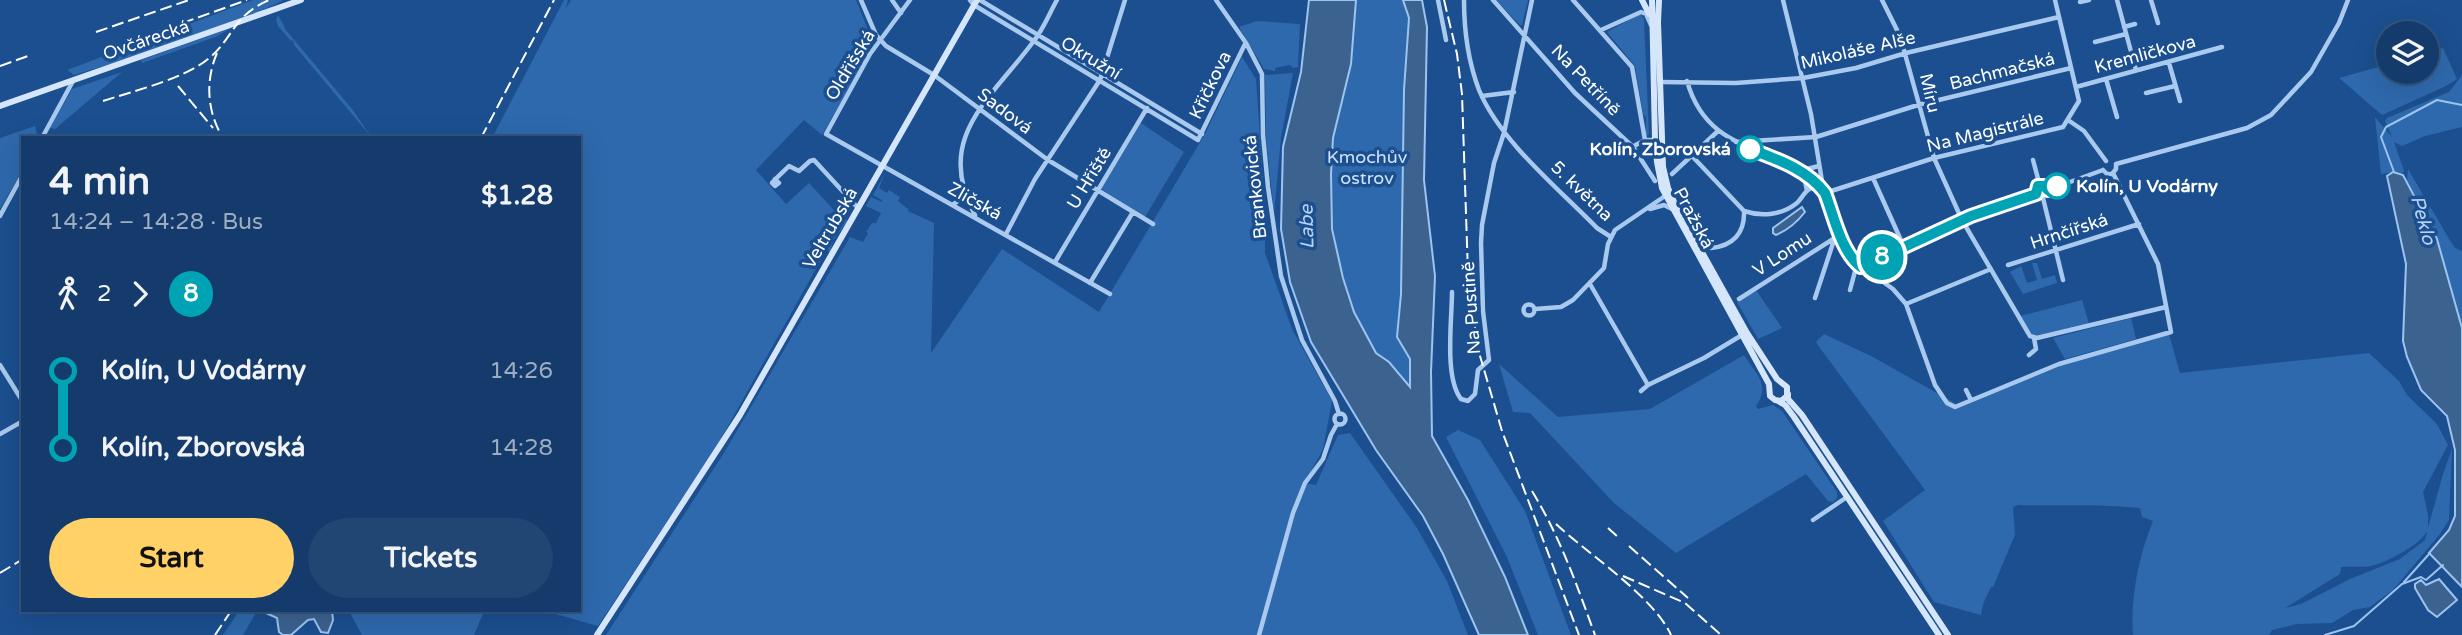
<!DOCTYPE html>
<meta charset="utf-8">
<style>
:root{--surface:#143b6b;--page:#214673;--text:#f1f3f6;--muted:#9dadc1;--line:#33557e;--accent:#ffd166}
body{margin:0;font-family:"Varela Round",sans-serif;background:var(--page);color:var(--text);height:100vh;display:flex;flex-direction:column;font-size:26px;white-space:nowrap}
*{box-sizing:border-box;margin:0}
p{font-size:23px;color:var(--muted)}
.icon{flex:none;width:38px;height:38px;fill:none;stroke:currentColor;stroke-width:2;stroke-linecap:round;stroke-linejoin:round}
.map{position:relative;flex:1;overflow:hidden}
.sheet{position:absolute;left:21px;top:136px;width:560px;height:476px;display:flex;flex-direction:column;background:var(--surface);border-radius:0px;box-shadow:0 7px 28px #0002,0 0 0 2px var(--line)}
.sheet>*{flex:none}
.badge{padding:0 14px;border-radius:23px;font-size:24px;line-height:46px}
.tools{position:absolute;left:2376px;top:21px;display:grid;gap:14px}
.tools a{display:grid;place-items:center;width:63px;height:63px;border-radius:50%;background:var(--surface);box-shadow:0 7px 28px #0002,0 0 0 2px var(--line);font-size:35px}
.map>.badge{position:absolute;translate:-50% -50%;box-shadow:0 0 0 4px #fff}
.legs{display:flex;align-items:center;gap:10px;height:77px;padding:0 28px;font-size:23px}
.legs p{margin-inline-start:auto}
.head{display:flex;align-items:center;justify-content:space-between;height:119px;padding:0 28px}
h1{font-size:38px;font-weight:800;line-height:52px}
.action{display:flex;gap:14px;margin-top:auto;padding:14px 28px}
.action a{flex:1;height:80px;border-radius:42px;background:var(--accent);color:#111;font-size:28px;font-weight:800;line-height:80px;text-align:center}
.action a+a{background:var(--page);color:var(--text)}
ul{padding:0 28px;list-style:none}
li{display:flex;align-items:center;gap:24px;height:77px;font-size:26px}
li i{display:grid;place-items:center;width:10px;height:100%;margin:0 9px;background:currentColor}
li i::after{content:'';width:18px;height:18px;margin:-9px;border:5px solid;border-radius:50%;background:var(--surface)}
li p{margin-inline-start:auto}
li:first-child i{background:linear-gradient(#0000 50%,currentColor 0)}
li:last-child i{background:linear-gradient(currentColor 50%,#0000 0)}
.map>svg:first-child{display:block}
.green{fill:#2e69ad;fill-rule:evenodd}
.water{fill:#3c6290;stroke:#9cc4f0;stroke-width:2}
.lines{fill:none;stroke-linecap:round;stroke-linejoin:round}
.stream{stroke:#9cc4f0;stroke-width:2}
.street{stroke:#a9c9ee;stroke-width:4.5}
.secondary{stroke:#d6e6fa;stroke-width:6}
.rail{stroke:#fff;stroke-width:2;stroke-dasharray:12 5;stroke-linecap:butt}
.line-1-casing{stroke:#fff;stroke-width:16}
.line-1{stroke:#00a3b4;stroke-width:10}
.stop-1-dot{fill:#fff;stroke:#00a3b4;stroke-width:3.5}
.labels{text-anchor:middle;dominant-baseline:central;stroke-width:7;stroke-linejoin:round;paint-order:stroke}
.street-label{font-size:18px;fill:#fff;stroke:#1b4f8f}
.stop-label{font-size:18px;font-weight:bold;fill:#fff;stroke:#1b4f8f;text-anchor:end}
.park-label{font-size:18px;fill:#cfe3fa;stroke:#1b4f8f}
.water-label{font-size:19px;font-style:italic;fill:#b5d3f5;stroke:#1b4f8f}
</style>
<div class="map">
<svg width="2462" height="635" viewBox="0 0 2462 635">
<rect width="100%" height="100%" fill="#1b4f8f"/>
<path class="green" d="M253,0H284L254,14L134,57L74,75L67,70Z
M564,0H568L566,8L571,0H856L874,45L873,47L869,44L867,47L869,54L822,135L804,120L756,170L786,204L809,183L843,220L845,219L848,221L834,239L830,252L826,251L718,444L598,626L545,611H579V138H492Z
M1356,0H1403L1409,18L1404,90L1401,294L1397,337L1410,359V387L1389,362L1376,353L1354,312L1343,278L1332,229L1331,174L1333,138L1351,64Z
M1496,0H1528L1522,25H1520Z
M280,14L285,29L352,109L372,138L294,45L293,40L291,41L278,26L276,20L278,15L284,26Z
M1640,14L1644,19L1649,134L1646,136V117L1643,114L1635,66L1607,32Z
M1257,21L1300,24L1298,67L1293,68L1290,65L1275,68V71L1264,69L1239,27Z
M231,28L218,36L142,63L141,60Z
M2443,48L2457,79L2446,86L2382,115L2339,78L2389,64V72H2427V53Z
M1242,57L1256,79L1265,211V253L1292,329L1332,401L1323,449L1305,483L1316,485L1338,435L1350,433L1417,528L1447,581L1468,635H606L724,453L850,237L863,242L868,233L866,232L872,223H876L881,213L866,206L871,197L882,202V200L873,195L885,173L879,188L887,193L889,190L900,197L898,201L908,209V211L934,223L931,353L1002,249L1099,312L1205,134Z
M122,72L55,129L50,128L72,89Z
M1293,73L1281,138L1274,213L1266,137L1265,75Z
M2462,75V127L2425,136L2402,146L2394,142L2404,171L2403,173L2394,172L2381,174L2375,117L2392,137L2385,121L2387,118L2449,92Z
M1141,123L1184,152L1145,217L1101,189Z
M35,126L38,138H23V169L0,209V138Z
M2408,169L2451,242L2455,248L2462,251V328L2437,239L2407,181Z
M2032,263H2037L2042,279L2055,275L2057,283L2023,294L2010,272L2021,266L2027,283L2037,280Z
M1756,290L1782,328L1758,339L1737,302Z
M2082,300L2089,324L2034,337L2020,316Z
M2131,318L2136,339L2065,359L2053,338Z
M1824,334L1873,357L1960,406L2060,366L2169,334L2180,373L2369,353L2399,381L2407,395L2437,424L2448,445L2423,492L2428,515V528L2443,474L2452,449L2449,520L2440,534L2393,590L2370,607L2353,610L2332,623L2297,624L2272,630L2269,635H2133C2130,598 2139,555 2153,521L2142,517L2140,508C2099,504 2059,506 2018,505L2013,507L2015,535L1993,587H1991L1983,604L1981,615L1934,602L1883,521L1925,490L1820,348L1816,342ZM2427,532L2425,540L2400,559L2350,579L2301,604L2285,608L2340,574L2341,567C2352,566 2365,568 2375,565C2393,559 2417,546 2427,532Z
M1744,355C1756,374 1771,385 1756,406L1758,409L1773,405L1782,411L1837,492V498L1833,502L1828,501L1806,474L1676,553L1614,503L1530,413L1513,412L1499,364L1558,417L1650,409Z
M1458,430L1480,440L1525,511L1571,635H1538L1507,557L1446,437Z
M239,611H257L243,635H223Z
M349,611H484L474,635H362Z"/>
<path class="water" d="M1309,0H1356L1351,64L1333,138L1331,174L1332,229L1343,278L1354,312L1376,353L1389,362L1410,387V359L1397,337L1401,294L1404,90L1409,18L1403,0H1422L1427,27L1424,180L1435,276L1431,372L1432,436L1468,500L1505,577L1528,635H1479L1443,554L1423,516L1376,450L1311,342L1290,282L1281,229L1283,147L1301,72Z
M2393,172L2403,175L2437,239L2462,328V587L2429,553L2449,530L2455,516V450L2447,416L2421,390L2407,357L2403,341L2406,264L2387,176Z
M1802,207L1805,212C1798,221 1788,230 1776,235L1773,233V228Z
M2439,579L2457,600L2437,617L2428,610L2415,588V584L2421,580L2426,585Z
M266,611H332L333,620L328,633L321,632L314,619L308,620L291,635H283L279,632L277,618L266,613Z"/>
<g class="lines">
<path class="stream" d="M2394,172L2381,137L2386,127L2437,100L2462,105
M2404,582L2430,553
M2325,635L2354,626L2402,584L2421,577L2426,580L2443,565"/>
<path class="street" d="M861,0L876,35L886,46L934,75L1048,160L1153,224
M892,0L901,13
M910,0L870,54L826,134L1110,294
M970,0L974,5L1198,140L1245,44
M980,0L1202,134
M1216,0L1246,43L1262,74L1263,135L1268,187L1281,276L1302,340L1335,401L1339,414
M1438,0L1446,40
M1464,0C1464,30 1468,61 1479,90C1500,141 1559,189 1597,228L1611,237
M1493,0L1575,93L1633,147L1655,181
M1573,0L1632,67L1645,140
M1882,0L1900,36L1934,158L1962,220L2030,336L2037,338L2166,307
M2117,0L2136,70
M2151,0L2158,23
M2080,2L2089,0
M2124,27L2135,24
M1601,30L1641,12L1646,14L1651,25
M2095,42L2126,34
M2169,63L2180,101
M2106,79L2117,117
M1687,81C1710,162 1785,140 1825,193L1846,249L1854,261L1893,289L1906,304L1935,385L1947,403L1955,407L2059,364L2171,332L2158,264L2113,173
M1660,82L1736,83L1803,78L1856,68L1906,53L2059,17
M2076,87L2222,47
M2146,93L2175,86
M1482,96L1514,92
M2068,120L2084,131L2106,161
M42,138L73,81
M1736,142L1816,137L1918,105L2071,68
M1634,146L1645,140H1655
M1692,156L1744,211C1762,217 1782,215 1797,203C1801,199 1804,193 1808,190C1814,186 1817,187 1822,181L1811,114L1783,0
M2033,160L2040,186
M2116,164L2247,128L2271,115L2311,72L2339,23L2348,0
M2103,170L2107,174H2112L2116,169V164
M1672,174L1718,131
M1873,178L1904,247
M775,179L779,183L775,186L772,183C777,177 783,172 789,166L799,171L810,161L814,160L858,208
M2048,190L2103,170
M1807,191L1805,181L1799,171L1819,166
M1825,193L1934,158L2063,127L2079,101L2055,0
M2036,194V189L2040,186L2048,190
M2043,198L2063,280
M954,204L965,195
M1650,209L1664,205L1672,209
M975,215C933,138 991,99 1033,42C1043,30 1049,14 1057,0
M0,216L23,174
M1006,234L1035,179L1100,80L1125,0
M1711,248C1733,246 1745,233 1744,211
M1055,262L1147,108
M2008,265L2139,224
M1861,267L1971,216L2036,194
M1090,283L1133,212
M1590,284L1648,385L1704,358L1742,335
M1850,290L1857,264
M1452,292C1452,320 1444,377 1461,399L1468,401L1475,394L1478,370L1489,360L1483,311L1481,243L1482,225L1494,163L1504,133L1532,0
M1815,298L1835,237
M1739,299L1841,234
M1906,304L1991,269
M1523.5 310a5.5 5.5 0 1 1 11 0a5.5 5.5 0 1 1-11 0Z
M1535,309L1561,307L1573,300L1604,268L1608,244L1615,230L1665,196
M2029,355L2036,349L2034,338
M0,365L23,402
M1966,390L1971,400
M1641,391L1648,385
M1334.5 419a5.5 5.5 0 1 1 11 0a5.5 5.5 0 1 1-11 0Z
M0,434L23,421
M1813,520L1847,497
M1259,635L1293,513L1305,483L1323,459L1331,435L1337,424"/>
<path class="secondary" d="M1642,0L1649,14
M1652,0L1655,140L1657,162L1662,188L1769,384L1770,396L1775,400L1781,401L1787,396V387L1777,379L1747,333L1674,202L1668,188L1663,167L1658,22L1659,0
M0,106L301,0
M1788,394V399L1802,415L1948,635
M1778,401L1785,405L1794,417L1939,635
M597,635L740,415L977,0"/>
<path class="rail" d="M1444,0L1457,54L1462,94L1468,274L1478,349L1502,431L1579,635
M96,32L189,0
M118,46L247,0
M217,53C205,81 207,112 223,138
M0,66L28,56
M178,86L213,128
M103,101C133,91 184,79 208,59C234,38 232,16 269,0
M481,138L554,0
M1532,491C1561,539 1576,583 1595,635
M1556,524C1588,554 1653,596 1671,635
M1608,528L1620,539
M1629,546L1688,598
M0,573L23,559
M1623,576L1685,603L1721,635
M215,635L231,611"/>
</g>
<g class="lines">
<g class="line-1-casing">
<path id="line-1" d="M1750,149C1776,159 1807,169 1825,193C1834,216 1841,252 1861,267L1971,216L2036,194L2038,186H2044L2048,190L2057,186"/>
</g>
<use href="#line-1" class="line-1"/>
</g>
<g class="stop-1-dot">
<circle cx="1750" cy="149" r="12"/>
<circle cx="2057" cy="186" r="12"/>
</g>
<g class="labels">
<g class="street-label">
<text transform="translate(146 40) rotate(-19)">Ovčárecká</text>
<text transform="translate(1858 50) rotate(-13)">Mikoláše Alše</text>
<text transform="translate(2145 54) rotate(-15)">Kremličkova</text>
<text transform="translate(1091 58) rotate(31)">Okružní</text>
<text transform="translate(850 65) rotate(-59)">Oldřišská</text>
<text transform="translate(2002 71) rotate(-14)">Bachmačská</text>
<text transform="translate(1586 80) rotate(46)">Na Petříně</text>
<text transform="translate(1210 85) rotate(-64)">Křičkova</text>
<text transform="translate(1930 93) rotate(77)">Míru</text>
<text transform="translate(1005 111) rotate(37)">Sadová</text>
<text transform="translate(1985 132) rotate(-14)">Na Magistrále</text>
<text transform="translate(1089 178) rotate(-59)">U Hřiště</text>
<text transform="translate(1255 187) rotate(-96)">Brankovická</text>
<text transform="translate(1582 191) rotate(44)">5. května</text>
<text transform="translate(975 201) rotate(29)">Zličská</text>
<text transform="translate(1694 218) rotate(62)">Pražská</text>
<text transform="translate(830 228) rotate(-60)">Veltrubská</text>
<text transform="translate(2069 231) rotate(-18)">Hrnčířská</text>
<text transform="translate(1782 254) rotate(-33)">V Lomu</text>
<text transform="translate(1471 308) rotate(-94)">Na Pustině</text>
</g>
<g class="stop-label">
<text x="1731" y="149">Kolín, Zborovská</text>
<text x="2076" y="186" text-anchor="start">Kolín, U Vodárny</text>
</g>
<g class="park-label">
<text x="1367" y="157">Kmochův<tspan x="1367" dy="21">ostrov</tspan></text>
</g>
<g class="water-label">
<text transform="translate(2423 220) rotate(75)">Peklo</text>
<text transform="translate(1307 227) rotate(-91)">Labe</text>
</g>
</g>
</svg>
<div class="tools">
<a><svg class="icon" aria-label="layers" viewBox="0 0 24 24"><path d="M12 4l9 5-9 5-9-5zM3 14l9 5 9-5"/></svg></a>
</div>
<b class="badge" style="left:1882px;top:257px;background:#00a3b4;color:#fff">8</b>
<section class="sheet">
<div class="head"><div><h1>4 min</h1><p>14:24 – 14:28 · Bus</p></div><b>$1.28</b></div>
<div class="legs"><svg class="icon" aria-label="walk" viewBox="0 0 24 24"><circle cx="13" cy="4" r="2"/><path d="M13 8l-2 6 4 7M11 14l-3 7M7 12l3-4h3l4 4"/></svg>2<svg class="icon" aria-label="forward" viewBox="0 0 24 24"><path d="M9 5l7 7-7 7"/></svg><b class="badge" style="background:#00a3b4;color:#fff">8</b></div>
<ul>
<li><i style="color:#00a3b4"></i><b>Kolín, U Vodárny</b><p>14:26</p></li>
<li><i style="color:#00a3b4"></i><b>Kolín, Zborovská</b><p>14:28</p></li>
</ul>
<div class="action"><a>Start</a><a>Tickets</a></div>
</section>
</div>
